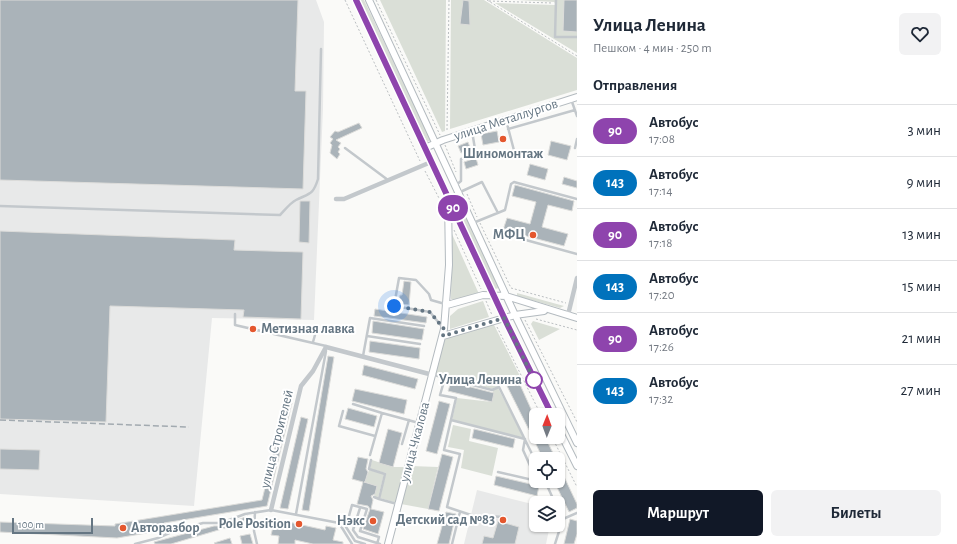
<!DOCTYPE html>
<html lang="ru">
<meta charset="utf-8">
<style>
:root{--surface:#fff;--page:#f2f2f3;--text:#1f2937;--muted:#747a83;--line:#e0e1e3;--accent:#111827}
body{margin:0;font-family:"Alegreya Sans",sans-serif;background:var(--page);color:var(--text);height:100vh;display:flex;flex-direction:column;font-size:15px;white-space:nowrap}
*{box-sizing:border-box;margin:0}
p{font-size:13px;color:var(--muted)}
.icon{flex:none;width:22px;height:22px;fill:none;stroke:currentColor;stroke-width:2;stroke-linecap:round;stroke-linejoin:round}
.map{position:relative;flex:1;overflow:hidden}
.details{display:flex;flex-direction:column;background:var(--surface);width:380px}
.details>*{flex:none}
.badge{padding:0 8px;border-radius:13px;font-size:14px;line-height:26px}
.needle{width:26px;rotate:1deg}
.fabs{position:absolute;left:529px;top:408px;display:grid;gap:8px}
.fabs a{display:grid;place-items:center;width:36px;height:36px;border-radius:6px;background:var(--surface);box-shadow:0 1px 3px #0004;font-size:20px}
.scale{position:absolute;left:12px;bottom:10px;width:81px;box-sizing:border-box;padding-left:4px;border:2px solid #657683;border-top:0;font-size:11px;line-height:14px;white-space:nowrap;color:#657683;-webkit-text-stroke:3px #fff;paint-order:stroke}
.you{position:absolute;width:20px;height:20px;margin:-10px;border:3px solid #fff;border-radius:50%;background:#1a73e8;box-shadow:0 0 0 6px #1a73e833}
.map>.badge{position:absolute;translate:-50% -50%;box-shadow:0 0 0 2px #fff}
h2{padding:0 16px;font-size:15px;line-height:36px}
.round{display:grid;place-items:center;flex:none;width:42px;height:42px;border-radius:6px;background:var(--page)}
.head{display:flex;align-items:center;justify-content:space-between;height:68px;padding:0 16px}
h1{font-size:19px;font-weight:600;line-height:30px}
.cta{display:flex;gap:8px;margin-top:auto;padding:8px 16px}
.cta a{flex:1;height:46px;border-radius:6px;background:var(--accent);color:#fff;font-size:16px;font-weight:600;line-height:46px;text-align:center}
.cta a+a{background:var(--page);color:var(--text)}
ul{padding:0;list-style:none}
li{display:flex;align-items:center;gap:12px;height:52px;padding:0 16px;border-top:1px solid var(--line)}
li div{flex:1}
li b{display:block;font-size:15px}
li em{font-style:normal}
li .badge{min-width:44px;font-weight:700;text-align:center}
main{display:flex;flex:1;min-height:0}
.map>svg:first-child{display:block}
.built{fill:#e8e9e9}
.green{fill:#dadfd7}
.building{fill:#aab3b9;stroke:#dcdcda}
.lines{fill:none;stroke-linecap:round;stroke-linejoin:round}
.secondary-casing{stroke:#b3babf;stroke-width:8}
.path{stroke:#bbbfc2;stroke-width:1;stroke-dasharray:2 2;stroke-linecap:butt}
.lane{stroke:#c3c8cc;stroke-width:2.5}
.street{stroke:#c3c8cc;stroke-width:4.5}
.secondary{stroke:#fff;stroke-width:6}
.rail{stroke:#a2aab0;stroke-width:1.5;stroke-dasharray:6 3;stroke-linecap:butt}
.line-casing{stroke:#fff;stroke-width:9}
.line{stroke:#8e44ad;stroke-width:6}
.walk{stroke:#657683;stroke-width:4;stroke-dasharray:0 7.2}
.poi-dot{fill:#e4572e;stroke:#fff;stroke-width:1.5}
.stop-dot{fill:#fff;stroke:#8e44ad;stroke-width:2}
.labels{text-anchor:middle;dominant-baseline:central;stroke-width:4;stroke-linejoin:round;paint-order:stroke}
.street-label{font-size:14px;fill:#657683;stroke:#fff}
.poi-label{font-size:14px;font-weight:bold;fill:#657683;stroke:#fff;text-anchor:end}
.stop-label{font-size:14px;font-weight:bold;fill:#657683;stroke:#fff;text-anchor:end}
</style>
<main>
<div class="map">
<svg width="577" height="544" viewBox="0 0 577 544">
<rect width="100%" height="100%" fill="#fafaf8"/>
<path class="built" d="M0,0H316L324,22L323,109L314,320L212,318L194,506L0,494Z
M477,490L536,505V525H550L546,544H464Z"/>
<path class="green" d="M359,0H364L431,140L427,142Z
M380,0H446L445,131L442,132Z
M451,0H484L577,58V90L450,129Z
M518,0H564L563,31L577,32V53L495,3L555,5L556,4L554,2Z
M455,192L499,288L495,289L451,194Z
M452,234L479,294L457,301L451,299Z
M517,293L564,306L560,308L517,296Z
M483,301L489,317L450,329V316L458,309Z
M533,321L560,329L539,340L531,324Z
M493,323L520,376L492,389L435,374L444,337Z
M498,388L524,438L452,420L457,398L492,402L493,390Z
M453,425L471,429L469,441L498,448L492,476L461,468L464,450L448,447Z
M372,460L393,467H407L397,503L380,498L386,473L370,469Z
M411,466L438,467L428,509L401,504Z
M369,470L384,474L378,498L374,497L377,486L365,482Z"/>
<path class="building" d="M0,0H298L295,91H306L303,189L0,180Z
M463,0L469,1L470,25L460,24Z
M564,0H577V32L563,31Z
M359,123L362,128L336,140L341,143L338,147L340,149L338,152L340,154L337,159L330,153L332,145L330,143L333,139L330,137L335,131L338,132Z
M497,131L499,142L483,145L481,134Z
M551,141L571,146L567,160L548,155Z
M468,142L471,150L468,151L469,154L465,155L464,152L461,153L458,146Z
M476,158L478,165L466,169L464,162Z
M530,164L548,169L545,180L527,175Z
M564,177L577,181V188L562,184Z
M515,185L574,201L572,211L548,205L542,227L568,234L564,246L503,230L507,218L530,224L536,202L512,196Z
M300,201H310L309,243L299,242Z
M0,231L235,240L234,250L303,252L301,319L243,317L244,310L110,306L106,422L0,419Z
M404,281L411,282L409,305L398,304L400,295H402Z
M375,309L427,317L426,323L374,316Z
M373,321L424,329L422,340L372,333Z
M370,341L420,348L419,359L369,352Z
M328,356L334,357L309,511L302,510Z
M364,365L418,379L415,389L362,375Z
M517,378L536,420V426L529,430L506,384Z
M451,382L494,393L492,402L448,391Z
M355,389L407,400L404,414L352,401Z
M439,401L450,404L437,454L426,451Z
M286,402L292,403L267,506L164,523L165,530L117,538L0,532V522L115,526V524L262,500Z
M348,408L377,416L374,427L345,419Z
M301,417L308,419L288,509L280,508Z
M388,429L402,433L393,467L379,463Z
M474,429L515,439L513,448L472,438Z
M540,437H545L556,459H543L534,440Z
M0,449L40,450L39,470L0,469Z
M442,454L453,457L439,511L428,509Z
M358,457L368,459L366,469L368,472L365,482H364L377,486L375,494L371,496L373,500L371,509L384,512L378,534L363,529L370,509L368,506L357,504L363,482L352,479Z
M558,464L577,504V508L569,512L554,481H558Z
M496,476L539,486L537,496L494,485Z
M446,512L456,514L449,544H437Z
M248,516L249,521L171,544H155L154,542L214,526H222Z
M275,519L325,530L326,526L336,528L333,540L343,542V544H313L295,540V544H278L279,536L271,535Z
M570,519L577,521V534L574,544H564Z
M498,521L519,527L515,544H482L484,536L493,538Z
M250,534L253,544H242L240,536Z
M230,538L232,544H215L214,543Z"/>
<g class="lines">
<g class="secondary-casing">
<path id="secondary" d="M356,0L508,326L552,415
M369,0L515,315L577,443
M425,148L443,140L577,97
M447,305L483,295L506,296L577,318
M443,336L515,315L544,311
M558,428L577,466
M388,544L444,329L449,265L448,199"/>
</g>
<path class="path" d="M345,0L420,161
M376,0L440,135
M487,0L577,56
M489,1L552,3
M447,130L449,0
M445,145L456,172
M425,171L442,204
M467,194L477,217
M480,223L511,288L566,303
M454,230L481,289
M486,301L492,315
M536,319L577,330
M525,320L577,422
M497,327L541,415
M552,437L577,487"/>
<path class="lane" d="M556,0L555,37H577
M571,99L577,116
M506,120L516,158
M508,129L575,110
M345,148L388,180
M575,148L577,139
M470,157L476,155L472,131
M455,186L461,181V159L466,158
M458,193L482,182L498,213
M0,206L280,215C285,210 290,203 296,200C310,193 313,195 318,179L321,49
M473,223L505,210L511,184L514,182L577,199
M504,234L577,254
M235,314V325L326,346
M443,328L430,312L394,306L399,278L416,280L429,294L431,300L445,304
M367,336L420,344
M313,342L317,328
M363,356L370,318L424,326
M434,375L492,390L499,387L536,462
M445,378L440,395L456,398L444,450L460,454L447,507L471,515L503,517
M353,404L382,413
M343,411L339,426L375,436
M451,420L525,439L523,450L536,479
M402,444L409,420
M370,455L382,413L419,423
M371,460L369,469L385,474L379,499L397,504
M498,472L537,481
M545,481L555,503
M374,497L379,499
M360,508L353,530L358,537L380,544
M558,509L563,519L577,513
M255,512L254,531L257,544
M296,514L326,351
M135,544L158,538L176,530L203,523H221L245,514L271,510L339,523L352,544
M365,544L355,541L346,527L352,505L367,509L360,531L379,537L377,544
M452,544L460,512
M555,544L563,519"/>
<path class="street" d="M336,199H344L431,162
M568,315L577,278
M271,510L301,386L313,371L326,347L433,375"/>
<use href="#secondary" class="secondary"/>
<path class="rail" d="M0,420L189,427"/>
</g>
<g class="lines">
<g class="line-casing">
<path id="line" d="M356,0L508,326L552,415"/>
</g>
<use href="#line" class="line"/>
<path class="walk" d="M394,306L430,312L444,329L443,336L504,318L534,380"/>
</g>
<g class="poi-dot">
<circle cx="503" cy="139" r="4"/>
<circle cx="533" cy="235" r="4"/>
<circle cx="253" cy="329" r="4"/>
<circle cx="503" cy="520" r="4"/>
<circle cx="373" cy="521" r="4"/>
<circle cx="299" cy="524" r="4"/>
<circle cx="123" cy="528" r="4"/>
</g>
<circle class="stop-dot" cx="534" cy="380" r="8"/>
<g class="labels">
<g class="street-label">
<text transform="translate(506 120) rotate(-18)">улица Металлургов</text>
<text transform="translate(277 439) rotate(-76)">улица Строителей</text>
<text transform="translate(415 442) rotate(-75)">улица Чкалова</text>
</g>
<g class="poi-label">
<text x="503" y="154" text-anchor="middle">Шиномонтаж</text>
<text x="525" y="235">МФЦ</text>
<text x="261" y="329" text-anchor="start">Метизная лавка</text>
<text x="495" y="520">Детский сад №83</text>
<text x="365" y="521">Нэкс</text>
<text x="291" y="524">Pole Position</text>
<text x="131" y="528" text-anchor="start">Авторазбор</text>
</g>
<g class="stop-label">
<text x="522" y="380">Улица Ленина</text>
</g>
</g>
</svg>
<div class="fabs">
<a><svg class="needle" viewBox="-14 -14 28 28"><path d="M0-13l5 13h-10z" fill="#e53935"/><path d="M0 13l5-13h-10z" fill="#747a83"/></svg></a>
<a><svg class="icon" aria-label="locate" viewBox="0 0 24 24"><circle cx="12" cy="12" r="6"/><path d="M12 2v4M12 18v4M2 12h4M18 12h4"/></svg></a>
<a><svg class="icon" aria-label="layers" viewBox="0 0 24 24"><path d="M12 4l9 5-9 5-9-5zM3 14l9 5 9-5"/></svg></a>
</div>
<div class="scale">100 m</div>
<div class="you" style="left:394px;top:306px"></div>
<b class="badge" style="left:453px;top:208px;background:#8e44ad;color:#fff">90</b>
</div>
<section class="details">
<div class="head"><div><h1>Улица Ленина</h1><p>Пешком · 4 мин · 250 m</p></div><a class="round"><svg class="icon" aria-label="heart" viewBox="0 0 24 24"><path d="M12 20l-8-8c-3-5 5-10 8-4 3-6 11-1 8 4z"/></svg></a></div>
<h2>Отправления</h2>
<ul>
<li><span class="badge" style="background:#8e44ad;color:#fff">90</span><div><b>Автобус</b><p>17:08</p></div><em>3 мин</em></li>
<li><span class="badge" style="background:#0072bc;color:#fff">143</span><div><b>Автобус</b><p>17:14</p></div><em>9 мин</em></li>
<li><span class="badge" style="background:#8e44ad;color:#fff">90</span><div><b>Автобус</b><p>17:18</p></div><em>13 мин</em></li>
<li><span class="badge" style="background:#0072bc;color:#fff">143</span><div><b>Автобус</b><p>17:20</p></div><em>15 мин</em></li>
<li><span class="badge" style="background:#8e44ad;color:#fff">90</span><div><b>Автобус</b><p>17:26</p></div><em>21 мин</em></li>
<li><span class="badge" style="background:#0072bc;color:#fff">143</span><div><b>Автобус</b><p>17:32</p></div><em>27 мин</em></li>
</ul>
<div class="cta"><a>Маршрут</a><a>Билеты</a></div>
</section>
</main>
